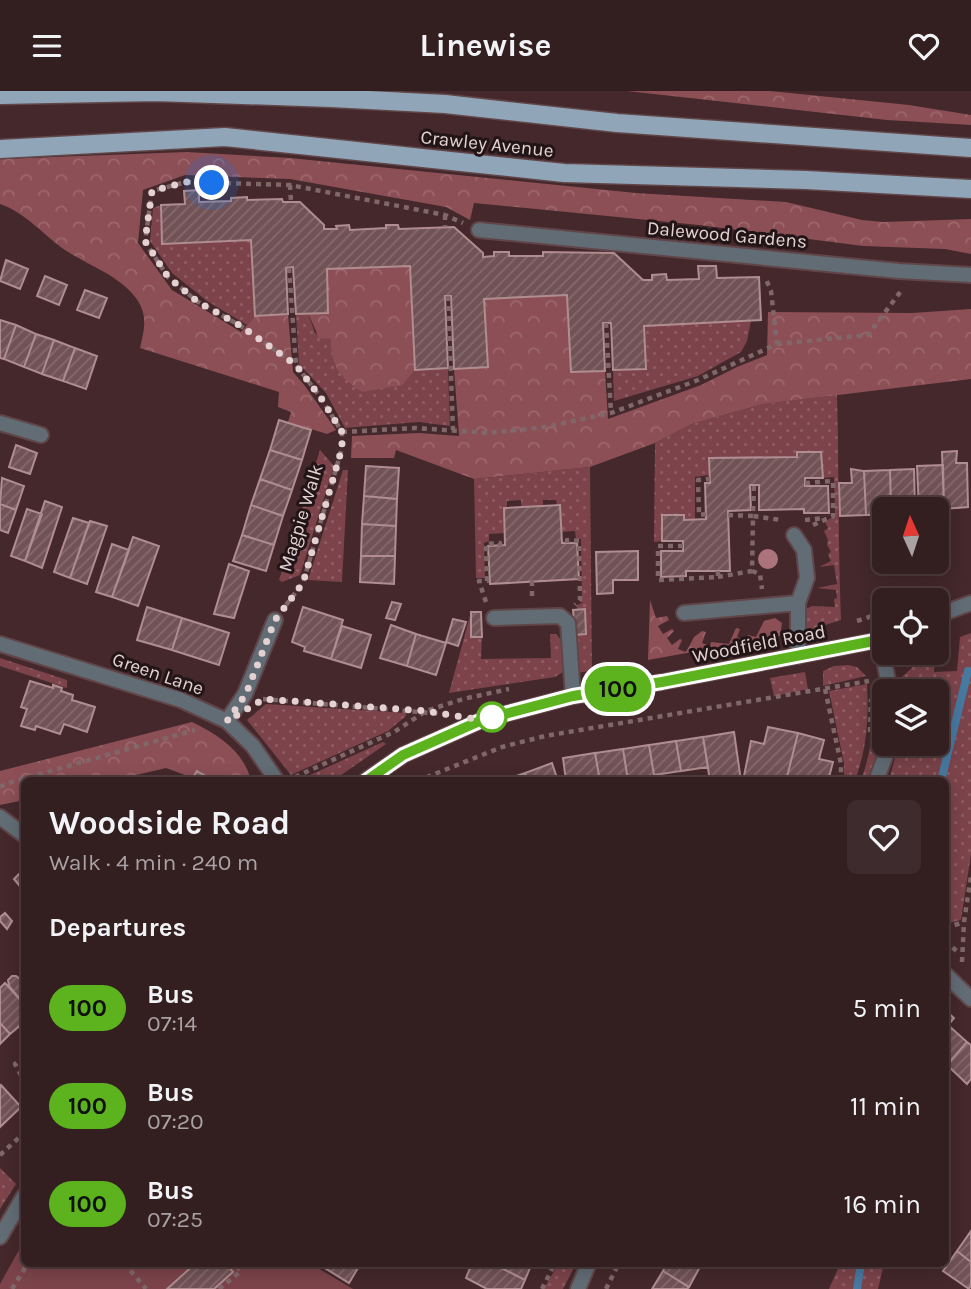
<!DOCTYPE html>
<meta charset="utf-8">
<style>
:root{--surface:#331e20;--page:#3e2b2d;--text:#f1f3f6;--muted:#a9a2a5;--line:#4e3c3e}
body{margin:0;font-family:Karla,sans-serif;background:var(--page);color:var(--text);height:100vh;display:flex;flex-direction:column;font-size:26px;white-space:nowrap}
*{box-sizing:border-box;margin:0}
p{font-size:23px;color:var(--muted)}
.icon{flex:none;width:38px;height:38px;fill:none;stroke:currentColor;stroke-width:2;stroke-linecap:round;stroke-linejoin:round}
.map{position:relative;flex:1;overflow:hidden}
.side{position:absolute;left:21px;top:686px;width:928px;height:490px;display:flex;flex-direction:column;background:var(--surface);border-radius:10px;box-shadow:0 4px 18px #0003,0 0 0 2px var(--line)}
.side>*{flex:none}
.badge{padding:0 14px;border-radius:23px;font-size:24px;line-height:46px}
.needle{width:46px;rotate:357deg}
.controls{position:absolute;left:872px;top:406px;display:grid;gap:14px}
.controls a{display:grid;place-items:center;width:77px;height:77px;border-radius:10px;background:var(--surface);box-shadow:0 4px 18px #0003,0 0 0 2px var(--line);font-size:35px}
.you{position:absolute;width:35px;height:35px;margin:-18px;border:5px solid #fff;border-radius:50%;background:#1a73e8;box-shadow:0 0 0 10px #1a73e833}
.map>.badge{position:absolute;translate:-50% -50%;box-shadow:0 0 0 4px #fff}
h2{padding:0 28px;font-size:26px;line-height:63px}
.round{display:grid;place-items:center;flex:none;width:74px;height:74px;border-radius:10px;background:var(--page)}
.summary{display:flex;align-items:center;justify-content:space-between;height:119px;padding:0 28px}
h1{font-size:33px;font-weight:700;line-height:52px}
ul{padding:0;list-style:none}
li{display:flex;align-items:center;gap:21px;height:98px;padding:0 28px}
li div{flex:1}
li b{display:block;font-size:26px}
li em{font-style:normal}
li .badge{min-width:77px;font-weight:700;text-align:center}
header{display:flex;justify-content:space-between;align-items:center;height:91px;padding:0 28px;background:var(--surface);font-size:32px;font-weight:700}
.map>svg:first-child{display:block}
.grass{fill:url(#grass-dots)}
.forest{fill:url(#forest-crowns)}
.park{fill:#7c434a}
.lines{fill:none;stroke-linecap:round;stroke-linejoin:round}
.stream{stroke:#4779a1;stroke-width:8}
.building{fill:url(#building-hatch);stroke:#af8d90;stroke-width:2}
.lane-casing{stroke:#614649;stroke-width:18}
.street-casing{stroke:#614649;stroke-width:18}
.primary-casing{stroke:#614649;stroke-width:21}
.path{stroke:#80686a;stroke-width:4.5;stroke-dasharray:5 5;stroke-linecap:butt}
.lane{stroke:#626c75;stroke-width:14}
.street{stroke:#626c75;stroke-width:14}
.primary{stroke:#90a5b7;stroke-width:18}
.tree{fill:#ab747a}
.line-casing{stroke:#fff;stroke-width:16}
.line{stroke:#5cb31e;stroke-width:10}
.walk{stroke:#e4d1d2;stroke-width:7;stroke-dasharray:0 12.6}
.stop-dot{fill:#fff;stroke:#5cb31e;stroke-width:3.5}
.labels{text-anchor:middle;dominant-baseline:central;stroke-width:6;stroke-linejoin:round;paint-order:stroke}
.street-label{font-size:19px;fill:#e4d1d2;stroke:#221517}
</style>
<header><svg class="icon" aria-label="menu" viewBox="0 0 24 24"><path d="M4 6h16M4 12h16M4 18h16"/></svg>Linewise<svg class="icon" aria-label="heart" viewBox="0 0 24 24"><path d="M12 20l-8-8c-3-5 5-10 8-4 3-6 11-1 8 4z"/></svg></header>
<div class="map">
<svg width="971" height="1198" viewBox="0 0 971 1198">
<defs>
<pattern id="grass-dots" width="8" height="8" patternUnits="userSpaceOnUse" patternTransform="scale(1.75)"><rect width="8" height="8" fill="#7c434a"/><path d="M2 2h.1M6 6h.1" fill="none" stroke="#8e5d63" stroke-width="1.8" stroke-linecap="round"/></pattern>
<pattern id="forest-crowns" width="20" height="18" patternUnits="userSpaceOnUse" patternTransform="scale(1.75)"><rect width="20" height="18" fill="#8c4f56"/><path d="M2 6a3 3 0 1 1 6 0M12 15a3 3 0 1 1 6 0" fill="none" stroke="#9c676d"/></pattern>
<pattern id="building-hatch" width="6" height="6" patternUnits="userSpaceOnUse" patternTransform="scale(1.75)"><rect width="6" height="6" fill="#715255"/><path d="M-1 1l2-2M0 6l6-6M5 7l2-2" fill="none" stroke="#856a6d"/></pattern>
</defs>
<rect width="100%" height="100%" fill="#44282b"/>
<path class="grass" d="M161,114L163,153L251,149L255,225L247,234L207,210L172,182L150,150L153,117Z
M308,222L315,242L331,248L403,294L415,279L448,277L450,335L419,331L345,337L326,302L299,273L296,223Z
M751,230L747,250L741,261L698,285L614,310L613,279L646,277L644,235Z
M837,304C839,379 838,454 841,529L803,541L802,520L812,515L835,516L834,508L837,507L836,499L817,497L837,493L834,474L819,476L831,470L828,463L831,461L827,454L828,449L824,440L828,437L825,431L835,424L834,386L823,387L797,366L710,367V384L695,386V428L684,429V424H662V450L654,451L655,352L692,333L763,313Z
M320,359L334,375L300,484L282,491L279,489Z
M590,376L592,580L575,582V544L586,543L585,519L577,518V514L582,512L581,448H576L575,440L561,441L560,414H557L556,409H543V415L521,416V409L507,410V417H504L505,442L489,443V450L484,452L485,487H476L474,388Z
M343,379H348L342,491L308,489Z
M471,521V546H482L481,568L551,567L550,543H556L564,552L563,581L555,586L449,602Z
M971,542V763L961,829L945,833V690L889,689L899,653H936V600H902L901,587L927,562H935L934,581L957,580L960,546Z
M0,567L67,589V597L0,575Z
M848,574L857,576L866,585L823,595V580L834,575Z
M805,581L808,598L774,605L770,587Z
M875,591C887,622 880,659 868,689H861C873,657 875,626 872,592Z
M867,593C869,626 867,658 855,689H844V672L829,600Z
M266,613L406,622V625L388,640L291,684L247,629Z
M383,651L386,653L334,689H299Z
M0,1077L16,1093L0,1118Z
M558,1173H576L563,1198H544Z
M840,1173H884L878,1198H829Z"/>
<path class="forest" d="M627,0H770L909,14L971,24V34L887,29Z
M187,61L290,67L636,102L786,111L862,129L883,131L971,128V163L945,158L863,155L699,134L474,112L470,129L446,116L290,88L185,84L143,99L138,152L172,199L241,241L255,225L288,223L293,281L305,295L336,339L327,343L288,331L291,321L278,316L279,301L140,257C144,240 148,226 138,210C121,184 86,174 62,157C42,142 24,121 0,113V68Z
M410,175L415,279L403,294L362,301C340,286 331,276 331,248L319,247L308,222L328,221L327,178Z
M567,204L571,281L605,280L608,328L701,294L737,276L767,264L768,221L912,222L971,218V288L763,313L692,333L655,352L590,376L474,388L396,359L394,367H351L352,345L419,342L459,345L454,278L488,276L484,208Z
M650,509L656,527L667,525L669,529L658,535L663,543L672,538L674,540L667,547L672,554L680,548L682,549L678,558L686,561L694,546L702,540L706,541L702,552L710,555L711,551L729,553L736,537L740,538L737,546L745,550L748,544L756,546L764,530L775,527L782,532L780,545L648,569Z
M192,631C219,644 243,660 251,689H213L197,680L193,687L166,677L115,689L24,690V709L0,714V680Z"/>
<path class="park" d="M24,1150V1172L311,1173L353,1198H0V1193Z"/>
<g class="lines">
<path class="stream" d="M941,690L968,580
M857,1198L861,1172"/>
</g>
<path class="building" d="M199,99V111L231,110V107L247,106V109L282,108L283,111H300L324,134V138H337L336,135L349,134L350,139L386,137V134H398L399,138L454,136L483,162V166L494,165V161H509V165H543V161L614,162L643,189H652V184L666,183L667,189L699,188L698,175H716L717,187L759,186L761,229L644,235L646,278L613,279L611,232H603L605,280L571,281L567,204L484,208L488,276L454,278L451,205H445L448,277L415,279L410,175L327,178L328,222L296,223L293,176L286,177L288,223L255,225L251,149L162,153L161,114L185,113L184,100Z
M6,169L28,178L20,198L0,190Z
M45,185L67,194L59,214L37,205Z
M85,199L107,207L99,227L77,219Z
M0,229L16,234L4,268L0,267Z
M16,234L36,243L24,276L4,268Z
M36,243L54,249L42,283L24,276Z
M54,249L75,257L63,290L42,283Z
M75,257L97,265L86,298L63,290Z
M279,329L311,339L302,369L270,359Z
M16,354L37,362L30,383L9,376Z
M270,359L302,369L292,399L260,388Z
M957,360L956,372H967L968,416L944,418L942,361Z
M797,361H821L823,387H805V395H828L829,422H804V418L759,419V394H750L751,419L728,420L730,480H686V485L661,486V460H683V450H662V424H684V429L706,428L705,392H710L709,367L797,366Z
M943,374L944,418H919L917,375Z
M366,375L399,377L397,408L364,405Z
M851,378L864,380L866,424L840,425L839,392H852Z
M914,378L915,418H891L890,379Z
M890,379L891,418H884V424H866L864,380Z
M2,387L24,395L16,419L0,413Z
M260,388L292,399L283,425L251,414Z
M364,405L397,408L396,435L362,433Z
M45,410L62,416L42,477L25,470Z
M0,413L16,419L8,442L0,439Z
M251,414L283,425L274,454L242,444Z
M560,414L562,452H577L579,488L490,493L488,455L505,454L504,417Z
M27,418L42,423L25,470L11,465Z
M73,427L89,432L70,487L54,481Z
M90,430L107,435L87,493L70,487Z
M362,433L396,435L395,465H361Z
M242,444L274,454L266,480L233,470Z
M133,446L159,455L138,515L112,506Z
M112,453L129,459L112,506L96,501Z
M638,460V489H613V502L597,503L596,461Z
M361,465H395L394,493L360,491Z
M229,473L249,480L234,527L214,523Z
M392,511L401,513L395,529L386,527Z
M147,516L182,527L172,559L137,549Z
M303,516L343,529L331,568L304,560L305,556L292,551Z
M585,518L586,543L575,544L573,519Z
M471,521H481L482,546H471Z
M182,527L229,542L219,574L172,559Z
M453,528L466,531L458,555L446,551Z
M391,534L416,543L407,575L380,567Z
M342,535L371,544L361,577L331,568Z
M416,543L446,552L436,584L407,575Z
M30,590L53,597V594L62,597L61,600L73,604L72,609L95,616L87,641L64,633L60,643L36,635L35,639L21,635L27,618L21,616Z
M768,636L798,642L786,690H766L744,685L751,650L764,653Z
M734,641L741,690H710L703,646Z
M798,642L824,649L819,668L833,671L828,690H820L821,687L814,685L813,690H786Z
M703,646L708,676L681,680L676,650Z
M676,650L681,680L654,684L649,654Z
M649,654L655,690H628L623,658Z
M623,658L628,689L600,690L595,662Z
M595,662L600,690H566L563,667Z
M552,672L558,690H528L525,682Z
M197,680L213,690H191Z
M525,682L528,690H502Z
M24,778V798L23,799L14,788Z
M5,822L12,830L7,838L0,830V826Z
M12,885H16L24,891V913L9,895L8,889Z
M5,892L24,913V931L10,943L0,932V897Z
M945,919L954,927L945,938Z
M0,932L10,943L0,953Z
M948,934L967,951L947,974L945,973V938Z
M967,951L971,954V988L967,993L947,974Z
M1,994L21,1016L0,1036V995Z
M971,1140V1171L957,1160Z
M957,1160L971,1171V1194L969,1198L943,1180Z
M196,1172H226L233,1181L214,1198H167Z
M326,1172H361L349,1192L323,1176Z
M472,1172H492L525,1189L521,1198H487L466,1187Z
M498,1172H532L525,1189L497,1175Z
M667,1172H698L701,1174L689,1196L663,1180Z
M663,1180L689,1196L687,1198H652Z"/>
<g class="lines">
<g class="lane-casing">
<path id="lane" d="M794,444L804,459L807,487L798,512V565
M684,522L798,512
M494,527L560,525L568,532L573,605"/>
</g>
<g class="street-casing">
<path id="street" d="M479,139L899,180L971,184
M0,332L41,344
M936,525L971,512
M880,549L890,600
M0,553L181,609L227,630L253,655L277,690
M227,630L245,603L275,529
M365,690L403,664L482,629L573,605L662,591L884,548
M876,690L885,666L886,653
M0,726L24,744
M945,883L971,908
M0,1146L24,1105
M578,1198L589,1172"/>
</g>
<g class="primary-casing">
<path id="primary" d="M0,4L156,1L331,7L445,13L617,32L971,57
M0,58L225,46L564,82L806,89L971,98"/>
</g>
<path class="path" d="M290,94L291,111
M445,124V136
M289,177L296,274
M448,205L453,339
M606,232L611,322
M777,253L868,244L901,200
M342,341L416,337L488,342L545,336L611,322L698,289L777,253L771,200L765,186
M805,392L833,390V425L811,435
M706,423L699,424L698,389L710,388
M728,424L753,425L754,393
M805,429L824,427
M567,452V449L579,450L580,509L575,514
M683,455H658V489L718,486V479
M752,480L760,483L762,498
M718,486L752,480L753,425L781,429
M532,490V507
M486,511L479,490H487L486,453L500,452V455
M286,514L303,492L342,357V341L321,307L296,274L241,235L198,211L168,186L145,151L152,100L186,91L290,94L445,124L463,132
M857,530L884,521
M906,575L921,562
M825,598L841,673V690
M263,608L443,623
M870,641L871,608
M295,686L394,641L426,620L463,608L509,598
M417,690L502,656L545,645L869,590
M0,696L8,692L195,639
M945,837L964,831
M945,850L960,863
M962,871L964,831L971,785
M24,965L15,973L24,990
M0,1064L24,1042
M124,1172L146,1198
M12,1198L28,1172
M219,1198L241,1180L234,1172
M542,1198L555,1172
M606,1198L619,1172"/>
<use href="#lane" class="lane"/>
<use href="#street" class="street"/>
<use href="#primary" class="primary"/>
</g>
<circle class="tree" cx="768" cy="468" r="10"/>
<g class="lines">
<g class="line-casing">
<path id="line" d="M366,690L403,664L482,629L573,605L662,591L884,548"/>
</g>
<use href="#line" class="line"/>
<path class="walk" d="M212,92L186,91L152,100L145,150L168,186L198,211L241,235L296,274L321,307L342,341V357L303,492L275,529L246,603L227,630L264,608L426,620L482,629L492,626"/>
</g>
<circle class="stop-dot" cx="492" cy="626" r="14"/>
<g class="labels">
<g class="street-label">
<text transform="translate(487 53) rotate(6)">Crawley Avenue</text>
<text transform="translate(727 144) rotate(5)">Dalewood Gardens</text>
<text transform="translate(301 427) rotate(-73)">Magpie Walk</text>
<text transform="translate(759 553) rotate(-11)">Woodfield Road</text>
<text transform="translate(158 583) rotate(19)">Green Lane</text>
</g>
</g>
</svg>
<div class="controls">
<a><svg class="needle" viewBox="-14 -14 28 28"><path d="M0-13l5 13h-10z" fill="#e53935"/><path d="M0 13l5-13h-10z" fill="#a9a2a5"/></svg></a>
<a><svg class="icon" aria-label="locate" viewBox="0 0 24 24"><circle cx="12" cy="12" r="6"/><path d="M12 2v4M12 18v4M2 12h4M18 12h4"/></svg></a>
<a><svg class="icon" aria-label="layers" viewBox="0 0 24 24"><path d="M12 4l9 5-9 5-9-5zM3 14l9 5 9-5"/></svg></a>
</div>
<div class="you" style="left:212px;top:92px"></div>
<b class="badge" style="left:618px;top:598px;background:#5cb31e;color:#111">100</b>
<section class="side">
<div class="summary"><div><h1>Woodside Road</h1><p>Walk · 4 min · 240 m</p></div><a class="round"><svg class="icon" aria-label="heart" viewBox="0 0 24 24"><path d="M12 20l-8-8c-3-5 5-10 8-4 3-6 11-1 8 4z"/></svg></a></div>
<h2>Departures</h2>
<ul>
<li><span class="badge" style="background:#5cb31e;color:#111">100</span><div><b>Bus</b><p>07:14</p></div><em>5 min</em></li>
<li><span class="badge" style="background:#5cb31e;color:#111">100</span><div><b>Bus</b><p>07:20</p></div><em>11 min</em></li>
<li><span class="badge" style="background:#5cb31e;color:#111">100</span><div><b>Bus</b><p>07:25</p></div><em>16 min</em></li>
</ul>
</section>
</div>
